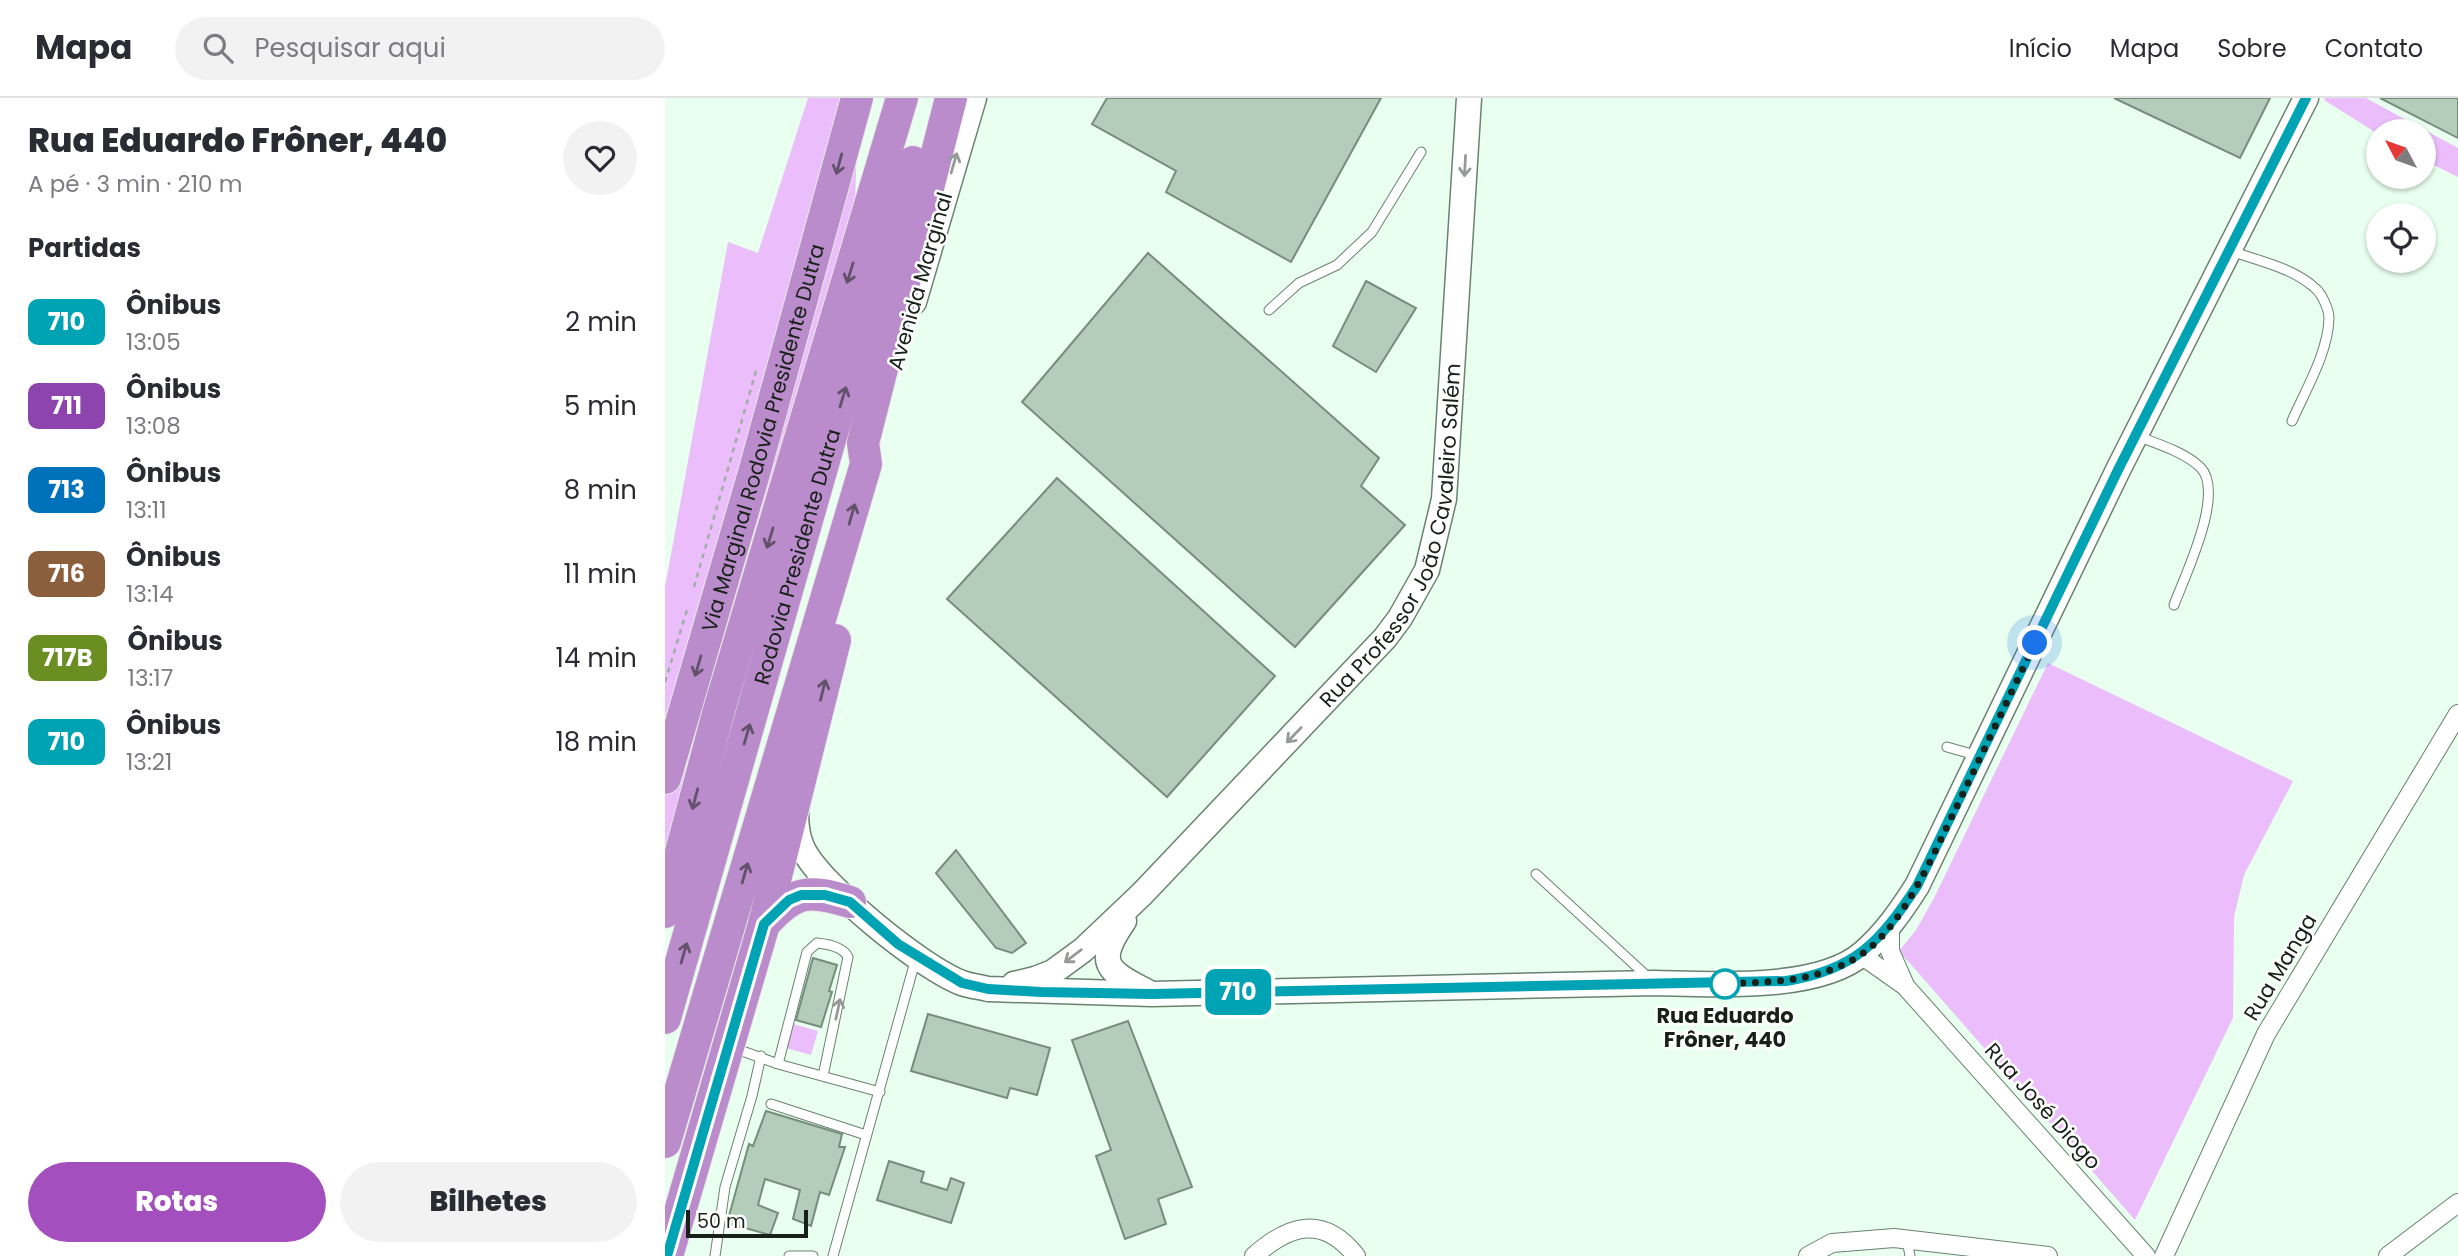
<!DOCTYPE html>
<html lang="pt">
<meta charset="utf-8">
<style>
:root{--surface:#fff;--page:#f2f2f3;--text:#2b2b33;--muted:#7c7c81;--line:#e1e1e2;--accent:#a34fbd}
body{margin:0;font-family:Poppins,sans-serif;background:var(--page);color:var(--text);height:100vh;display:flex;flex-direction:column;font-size:26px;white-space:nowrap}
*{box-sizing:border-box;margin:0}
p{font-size:23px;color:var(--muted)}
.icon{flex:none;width:38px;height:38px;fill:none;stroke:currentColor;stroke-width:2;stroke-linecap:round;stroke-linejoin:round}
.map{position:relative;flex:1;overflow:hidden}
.sheet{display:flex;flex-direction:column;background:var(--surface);width:665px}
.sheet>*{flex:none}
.badge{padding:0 14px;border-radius:10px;font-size:24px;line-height:46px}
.needle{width:46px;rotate:311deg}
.fabs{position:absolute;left:1701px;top:21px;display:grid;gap:14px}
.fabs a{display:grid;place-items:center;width:70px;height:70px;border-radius:50%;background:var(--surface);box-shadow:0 2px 5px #0004;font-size:35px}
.scale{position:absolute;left:21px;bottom:18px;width:122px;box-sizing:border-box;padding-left:7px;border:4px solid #17211a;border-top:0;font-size:19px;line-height:24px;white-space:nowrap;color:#17211a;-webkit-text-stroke:5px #fff;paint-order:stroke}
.you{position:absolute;width:35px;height:35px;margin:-18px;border:5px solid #fff;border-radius:50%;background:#1a73e8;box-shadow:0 0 0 10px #1a73e833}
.map>.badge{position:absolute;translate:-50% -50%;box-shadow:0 0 0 4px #fff}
h2{padding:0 28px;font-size:26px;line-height:63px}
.round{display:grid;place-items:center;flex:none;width:74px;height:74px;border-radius:37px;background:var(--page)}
.head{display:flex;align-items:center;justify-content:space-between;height:119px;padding:0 28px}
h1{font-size:33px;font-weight:800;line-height:52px}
.action{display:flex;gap:14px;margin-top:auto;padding:14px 28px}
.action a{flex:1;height:80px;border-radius:42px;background:var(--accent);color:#fff;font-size:28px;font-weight:800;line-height:80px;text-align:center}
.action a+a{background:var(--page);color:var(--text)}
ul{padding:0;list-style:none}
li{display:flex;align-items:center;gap:21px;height:84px;padding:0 28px}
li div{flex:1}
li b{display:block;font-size:26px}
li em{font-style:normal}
li .badge{min-width:77px;font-weight:700;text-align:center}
header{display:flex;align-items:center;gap:42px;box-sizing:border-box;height:98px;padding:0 35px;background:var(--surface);border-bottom:2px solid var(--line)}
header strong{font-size:33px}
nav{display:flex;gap:38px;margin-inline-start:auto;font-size:24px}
.search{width:490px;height:63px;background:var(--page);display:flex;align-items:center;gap:18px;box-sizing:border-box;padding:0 24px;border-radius:38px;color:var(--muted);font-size:26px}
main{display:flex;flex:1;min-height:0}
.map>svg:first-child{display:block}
.green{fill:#ecbdfb}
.building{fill:#b3cdba;stroke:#758d7b;stroke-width:2}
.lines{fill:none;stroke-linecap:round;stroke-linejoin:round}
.lane-casing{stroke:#6a8270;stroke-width:11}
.street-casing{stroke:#6a8270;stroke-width:20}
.secondary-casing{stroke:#6a8270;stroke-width:27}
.highway-casing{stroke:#e8e9e8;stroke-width:34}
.path{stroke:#9dafa2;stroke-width:2.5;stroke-dasharray:5 5;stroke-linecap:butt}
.lane{stroke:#fff;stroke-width:9}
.street{stroke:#fff;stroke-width:18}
.secondary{stroke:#fff;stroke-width:24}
.highway{stroke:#bb8ccb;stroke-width:32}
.oneway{stroke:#979b98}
.oneway2{stroke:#61516a}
.line-casing{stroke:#fff;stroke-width:16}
.line{stroke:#00a3b4;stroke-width:10}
.walk{stroke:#17211a;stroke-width:7;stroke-dasharray:0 12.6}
.stop-dot{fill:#fff;stroke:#00a3b4;stroke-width:3.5}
.labels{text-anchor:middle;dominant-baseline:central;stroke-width:5;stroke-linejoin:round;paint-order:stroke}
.street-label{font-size:21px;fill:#17211a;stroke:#fff}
.stop-label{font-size:21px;font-weight:bold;fill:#17211a;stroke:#fff}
</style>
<header>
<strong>Mapa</strong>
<div class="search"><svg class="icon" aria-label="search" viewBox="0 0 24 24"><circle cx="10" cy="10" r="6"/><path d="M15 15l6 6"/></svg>Pesquisar aqui</div>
<nav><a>Início</a><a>Mapa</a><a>Sobre</a><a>Contato</a></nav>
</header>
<main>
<section class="sheet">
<div class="head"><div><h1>Rua Eduardo Frôner, 440</h1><p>A pé · 3 min · 210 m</p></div><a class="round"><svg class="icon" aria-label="heart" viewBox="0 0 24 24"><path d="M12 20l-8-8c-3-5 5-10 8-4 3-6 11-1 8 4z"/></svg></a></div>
<h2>Partidas</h2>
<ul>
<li><span class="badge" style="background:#00a3b4;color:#fff">710</span><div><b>Ônibus</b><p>13:05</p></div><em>2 min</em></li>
<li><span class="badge" style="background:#8e44ad;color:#fff">711</span><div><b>Ônibus</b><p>13:08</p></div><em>5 min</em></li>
<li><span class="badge" style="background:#0072bc;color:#fff">713</span><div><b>Ônibus</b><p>13:11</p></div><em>8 min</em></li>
<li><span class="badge" style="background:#8b5e3c;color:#fff">716</span><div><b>Ônibus</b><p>13:14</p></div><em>11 min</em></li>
<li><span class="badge" style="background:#6b8e23;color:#fff">717B</span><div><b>Ônibus</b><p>13:17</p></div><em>14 min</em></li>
<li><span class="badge" style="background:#00a3b4;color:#fff">710</span><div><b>Ônibus</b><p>13:21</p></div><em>18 min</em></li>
</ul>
<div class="action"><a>Rotas</a><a>Bilhetes</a></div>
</section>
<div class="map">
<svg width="1793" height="1158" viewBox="0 0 1793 1158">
<rect width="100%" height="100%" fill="#e9ffef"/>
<path class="green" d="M143,0H193L190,109L40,623L16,651L0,660V489L63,144L93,155Z
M1660,0H1701L1793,50V79L1759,62V33H1713V36L1659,2Z
M1383,565L1628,683L1579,777L1569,819L1568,920L1470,1122L1234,853L1251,832L1269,800Z
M26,665L0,761V691Z
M128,926L153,933L146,957L121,950Z"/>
<path class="building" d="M442,0H716L626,164L501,94L511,73L427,26Z
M1449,0H1605L1575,60Z
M1715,0H1793V40Z
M483,155L714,360L696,388L740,427L630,549L357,304Z
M701,183L751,210L711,274L668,248Z
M392,380L610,578L502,699L282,501Z
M291,752L361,845L347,855L331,850L271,775Z
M148,860L172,867L164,893L167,894L156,929L131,922Z
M263,916L385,950L372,997L345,990L342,1000L246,973Z
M463,923L527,1089L493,1101L501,1126L460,1141L431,1058L446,1052L407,942Z
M101,1013L177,1036L174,1049H180L164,1097L155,1094L146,1128L128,1121L135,1092L100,1081L93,1107L113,1115L105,1137L62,1125L84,1046L88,1048Z
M224,1063L259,1074L256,1084L282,1092L286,1080L299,1085L286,1125L212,1102Z"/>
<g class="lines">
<g class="lane-casing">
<path id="lane" d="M1566,153C1594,163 1629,170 1651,191C1657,196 1664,212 1664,220C1663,255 1641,291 1627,323
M604,212L634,185L672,167L707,134L756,54
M1472,338C1493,346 1519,354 1535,369C1561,394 1520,477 1509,507
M1282,649L1314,658
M871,776L985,881
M69,950L113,966L215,994
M113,966L142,854L152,845C162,846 178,849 183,859L158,978
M106,1006L201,1037
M1242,1142L1245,1158
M50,1158L60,1089L87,998L96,958
M124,1158H148
M168,1158L251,860"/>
</g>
<g class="street-casing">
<path id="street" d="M1225,828V853L1239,885
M1196,857L1240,888L1481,1158
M589,1158C624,1127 658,1116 691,1158
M1143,1158L1167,1145L1229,1140L1383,1158
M1499,1158L1601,936L1793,616
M1723,1158L1793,1105"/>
</g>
<g class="secondary-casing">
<g id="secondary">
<path d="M249,204L309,0"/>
<path d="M131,714C131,727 132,739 138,751C156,788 257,870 297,885C305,888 315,889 323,891L487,896L989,885C1046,886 1153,894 1198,855C1220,836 1236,813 1252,788L1453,372L1641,0"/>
<path d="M459,823C430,865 441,873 483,894"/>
<path id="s1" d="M349,886L370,881L388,874L418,852L477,796L720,540L735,520L762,472L779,401L804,0"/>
</g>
</g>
<g class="highway-casing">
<g id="highway">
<path id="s2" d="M0,680L89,375L192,0"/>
<path d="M0,814L54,612L237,0"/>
<path d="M99,826C130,792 143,791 185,804"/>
<path id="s3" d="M0,920L166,338L248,64"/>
<path d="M0,1044L201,366L198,345L286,0"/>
<path d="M2,1158L99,826L170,542"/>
</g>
</g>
<path class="path" d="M29,489L91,273
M0,584L22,512"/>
<use href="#lane" class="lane"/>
<use href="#street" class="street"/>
<use href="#secondary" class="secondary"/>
<use href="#highway" class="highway"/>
</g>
<defs><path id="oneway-shaft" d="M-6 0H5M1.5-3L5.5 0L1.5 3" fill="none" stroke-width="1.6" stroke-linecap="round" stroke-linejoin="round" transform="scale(1.75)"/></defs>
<g class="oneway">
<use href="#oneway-shaft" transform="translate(289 65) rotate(-74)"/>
<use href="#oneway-shaft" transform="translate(800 68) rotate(93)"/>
<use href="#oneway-shaft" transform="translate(629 637) rotate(134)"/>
<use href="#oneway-shaft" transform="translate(408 858) rotate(143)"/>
<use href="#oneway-shaft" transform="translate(173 911) rotate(-78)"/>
</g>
<g class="oneway2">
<use href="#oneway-shaft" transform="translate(174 66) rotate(105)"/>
<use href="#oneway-shaft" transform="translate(185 175) rotate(107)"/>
<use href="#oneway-shaft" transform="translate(178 299) rotate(-73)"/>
<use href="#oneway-shaft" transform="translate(187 416) rotate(-74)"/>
<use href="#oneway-shaft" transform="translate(105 440) rotate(107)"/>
<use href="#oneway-shaft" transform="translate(33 568) rotate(106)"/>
<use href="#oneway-shaft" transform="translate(158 592) rotate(-76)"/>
<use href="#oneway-shaft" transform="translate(82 636) rotate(-74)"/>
<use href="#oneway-shaft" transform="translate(30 701) rotate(105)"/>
<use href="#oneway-shaft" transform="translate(80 775) rotate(-74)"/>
<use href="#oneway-shaft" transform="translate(19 855) rotate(-74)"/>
</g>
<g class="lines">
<g class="line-casing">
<path id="line" d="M2,1158L99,826L124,802L136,797H160L185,804L233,846L297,885L323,891L376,894L487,896L1121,883C1190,872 1215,844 1252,788L1453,372L1641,0"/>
</g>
<use href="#line" class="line"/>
<path class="walk" d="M1060,886H1050C1100,884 1150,886 1194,858C1239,829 1269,754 1292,708C1318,654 1344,599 1370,545"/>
</g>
<circle class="stop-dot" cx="1060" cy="886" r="14"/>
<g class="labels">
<g class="street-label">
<text transform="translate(255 183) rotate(-74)">Avenida Marginal</text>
<text stroke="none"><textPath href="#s2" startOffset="354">Via Marginal Rodovia Presidente Dutra</textPath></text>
<text stroke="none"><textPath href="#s1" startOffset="612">Rua Professor João Cavaleiro Salém</textPath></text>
<text stroke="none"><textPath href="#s3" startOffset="480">Rodovia Presidente Dutra</textPath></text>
<text transform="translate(1615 869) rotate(-59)">Rua Manga</text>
<text transform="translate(1378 1008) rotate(48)">Rua José Diogo</text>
</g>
<g class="stop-label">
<text x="1060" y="917">Rua Eduardo<tspan x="1060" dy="24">Frôner, 440</tspan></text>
</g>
</g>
</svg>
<div class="fabs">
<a><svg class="needle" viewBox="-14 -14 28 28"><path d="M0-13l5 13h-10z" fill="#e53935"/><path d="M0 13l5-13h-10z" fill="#7c7c81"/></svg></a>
<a><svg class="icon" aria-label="locate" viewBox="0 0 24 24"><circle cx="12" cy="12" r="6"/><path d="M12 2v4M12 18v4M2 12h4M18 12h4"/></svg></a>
</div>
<div class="scale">50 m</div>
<div class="you" style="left:1370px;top:545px"></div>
<b class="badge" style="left:573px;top:894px;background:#00a3b4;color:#fff">710</b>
</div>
</main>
